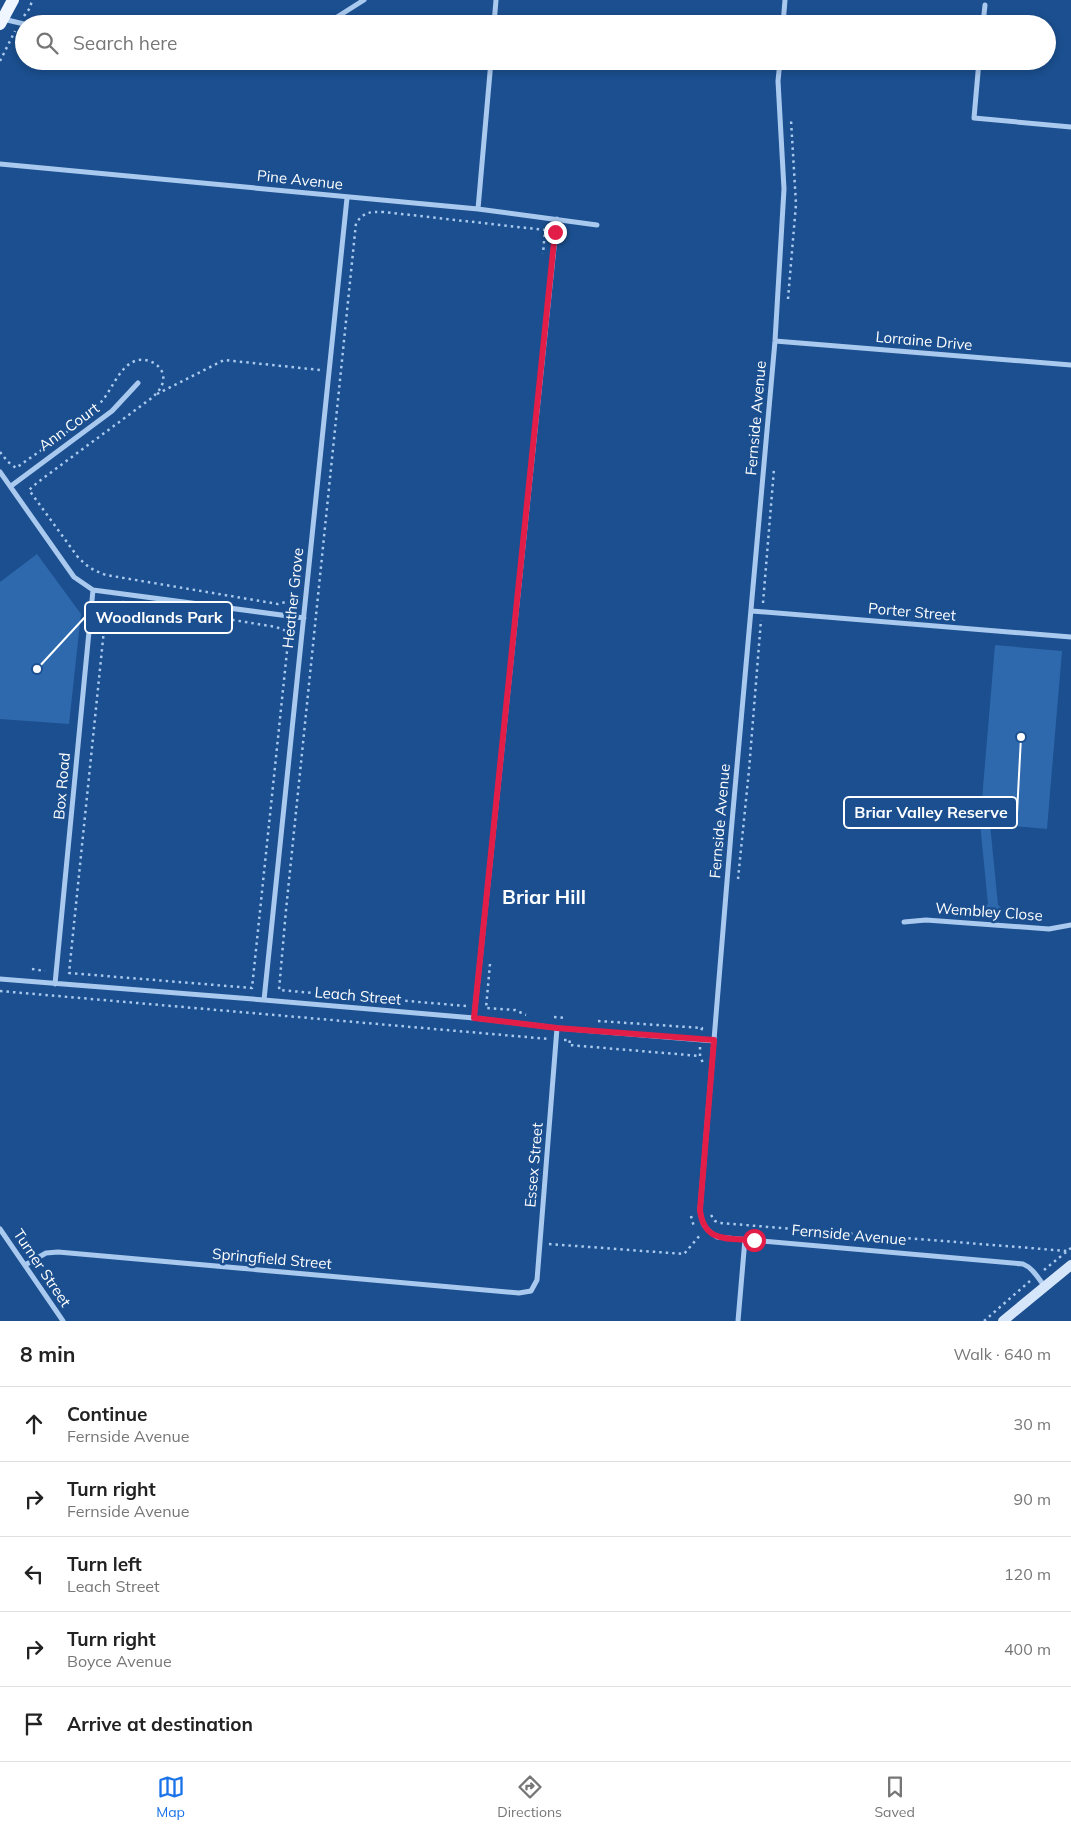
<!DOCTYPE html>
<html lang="en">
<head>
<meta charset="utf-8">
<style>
  body { margin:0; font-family:Mulish,sans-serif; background:#f2f2f2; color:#222 }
  .stop { position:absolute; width:15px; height:15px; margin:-11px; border:4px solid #e11d48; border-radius:50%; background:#fff }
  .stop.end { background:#e11d48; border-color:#fff; box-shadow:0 1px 5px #0008 }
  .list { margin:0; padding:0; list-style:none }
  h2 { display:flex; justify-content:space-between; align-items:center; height:65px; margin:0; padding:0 20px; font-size:21px }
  h2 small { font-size:16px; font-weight:400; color:#767676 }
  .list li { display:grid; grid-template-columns:32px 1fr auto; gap:15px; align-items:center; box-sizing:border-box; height:75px; padding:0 20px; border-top:1px solid #e0e0e0 }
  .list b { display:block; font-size:19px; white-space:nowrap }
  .list p { margin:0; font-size:16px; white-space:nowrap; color:#767676 }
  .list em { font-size:16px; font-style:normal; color:#767676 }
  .icon { flex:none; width:28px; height:28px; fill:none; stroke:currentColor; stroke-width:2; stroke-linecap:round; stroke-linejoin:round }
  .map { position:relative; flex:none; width:1071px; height:1321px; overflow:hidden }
  .search { position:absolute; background:#fff; box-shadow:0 2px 8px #0003; left:15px; right:15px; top:15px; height:55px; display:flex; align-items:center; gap:12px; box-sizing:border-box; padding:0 18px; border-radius:28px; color:#767676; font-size:19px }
  .sheet { height:440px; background:#fff }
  nav { display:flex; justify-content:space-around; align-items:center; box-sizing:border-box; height:70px; border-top:1px solid #e0e0e0; background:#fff; font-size:14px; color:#767676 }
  nav a { display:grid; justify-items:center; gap:2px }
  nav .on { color:#1a73e8 }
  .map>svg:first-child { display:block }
  .green { fill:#2e69ad }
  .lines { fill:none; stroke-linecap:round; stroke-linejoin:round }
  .path { stroke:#a9c9ee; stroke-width:2.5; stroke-dasharray:2.5 4; stroke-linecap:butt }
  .street { stroke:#a9c9ee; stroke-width:5 }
  .secondary { stroke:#d6e6fa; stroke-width:10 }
  .primary { stroke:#f0f6ff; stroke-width:12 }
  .route { stroke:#e11d48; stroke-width:6 }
  .labels { text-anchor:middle; stroke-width:5; stroke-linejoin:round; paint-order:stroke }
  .street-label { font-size:15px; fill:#fff; stroke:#1b4f8f }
  .district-label { font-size:20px; font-weight:bold; fill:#fff; stroke:#1b4f8f }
  .leader { fill:none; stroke:#fff; stroke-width:2 }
  .callout-dot { fill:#fff; stroke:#1b4f8f; stroke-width:2 }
  .callout { fill:#1b4f8f; stroke:#fff; stroke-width:2 }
  .callout-label { font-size:16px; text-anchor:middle; font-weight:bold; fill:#fff }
</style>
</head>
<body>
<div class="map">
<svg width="1071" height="1321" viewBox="0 0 1071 1321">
  <rect width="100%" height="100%" fill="#1b4f8f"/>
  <!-- green -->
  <path class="green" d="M 37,554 L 81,614 L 69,724 L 0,719 L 0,582 Z
    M 995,645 L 1062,651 L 1047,829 L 990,824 L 998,905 L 1005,911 L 983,909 L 988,904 L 980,823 Z"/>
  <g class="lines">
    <!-- path -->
    <path class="path" d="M 24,16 L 30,8 L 32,0
      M 0,61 L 15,31
      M 788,299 L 796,204 L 791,120
      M 157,394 L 224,360 L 320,370
      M 0,452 L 8,462 L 16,468 C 45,447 76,428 101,402 C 112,390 119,367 135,361 C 147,356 166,366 163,381 C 162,388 157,393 153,397 L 38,482 L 29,490 L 77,556 C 86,566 94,571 106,575 L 278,604 L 293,600 L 294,604
      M 123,602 L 276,627 L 289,632 L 252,988 L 69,973 L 106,610 L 113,605 Z
      M 763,603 L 774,469
      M 738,879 L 749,770 L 761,620
      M 490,964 L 486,1008 L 515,1010 L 526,1015
      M 32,969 L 45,971
      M 0,991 L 549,1039
      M 466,1006 L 279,990 L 286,910 L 356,223 C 365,211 370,212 384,212 L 545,230 L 543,254
      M 554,1017 L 566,1018
      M 598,1021 L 702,1028 L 701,1032
      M 564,1040 L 570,1040 L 569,1045 L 700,1056
      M 700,1047 L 700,1056 L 703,1063
      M 711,1215 L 715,1221 L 720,1223 L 1067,1251
      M 691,1216 L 694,1227
      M 549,1244 L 684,1254 L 701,1234
      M 1044,1270 L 1071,1248
      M 984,1321 L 1030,1281"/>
    <!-- street -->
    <path class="street" d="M 3,19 L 24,24
      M 326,24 L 364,0
      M 494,24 L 496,0
      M 783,24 L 785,0
      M 983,24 L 985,5
      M 780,61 L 778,81 L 784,189 L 775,341 L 731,833 L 700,1210 C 702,1225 704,1228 717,1237 L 1023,1264 C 1033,1268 1038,1278 1045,1287
      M 979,61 L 974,118 L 1071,127
      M 0,164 L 478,209 L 597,225
      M 478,209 L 491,61
      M 775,341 L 1071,365
      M 0,472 L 74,577 L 93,590 L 304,618
      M 11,486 L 112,411 L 138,383
      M 752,611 L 1071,637
      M 904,922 L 926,920 L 1049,929 L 1071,925
      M 0,979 L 264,1000 L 474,1018 L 557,1028 L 714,1041
      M 55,984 L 93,590
      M 264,1000 L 347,198
      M 474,1018 L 557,219
      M 0,1229 L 63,1321
      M 25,1265 L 46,1253 L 58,1252 L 519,1293 L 531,1291 L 537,1280 L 557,1028
      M 738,1321 L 745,1239"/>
    <!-- secondary -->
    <path class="secondary" d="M 1003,1321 L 1071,1265"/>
    <!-- primary -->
    <path class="primary" d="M 0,24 L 13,0"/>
  </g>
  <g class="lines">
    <!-- route -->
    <path class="route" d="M 555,232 L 474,1018 L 557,1028 L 714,1040 L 700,1210 C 704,1243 727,1238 754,1240"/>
  </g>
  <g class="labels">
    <!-- street labels -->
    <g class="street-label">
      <text transform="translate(300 180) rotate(6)" y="5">Pine Avenue</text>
      <text transform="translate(924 341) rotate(5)" y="5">Lorraine Drive</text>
      <text transform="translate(756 418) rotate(-85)" y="5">Fernside Avenue</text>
      <text transform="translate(69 427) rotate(-36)" y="5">Ann Court</text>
      <text transform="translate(293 598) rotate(-84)" y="5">Heather Grove</text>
      <text transform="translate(912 612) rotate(5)" y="5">Porter Street</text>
      <text transform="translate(62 786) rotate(-85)" y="5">Box Road</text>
      <text transform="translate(720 821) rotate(-85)" y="5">Fernside Avenue</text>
      <text transform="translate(989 912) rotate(4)" y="5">Wembley Close</text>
      <text transform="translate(358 996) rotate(5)" y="5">Leach Street</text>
      <text transform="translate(534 1165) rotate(-85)" y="5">Essex Street</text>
      <text transform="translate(849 1235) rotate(5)" y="5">Fernside Avenue</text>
      <text transform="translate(272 1259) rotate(5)" y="5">Springfield Street</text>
      <text transform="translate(42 1268) rotate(56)" y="5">Turner Street</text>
    </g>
    <!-- district labels -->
    <g class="district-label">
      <text x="544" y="904">Briar Hill</text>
    </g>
  </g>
  <!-- callouts -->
  <path class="leader" d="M37 669L85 617M1021 737L1017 813"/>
  <g class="callout-dot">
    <circle cx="37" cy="669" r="5"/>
    <circle cx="1021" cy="737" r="5"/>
  </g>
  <g class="callout">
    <rect x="85" y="602" width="147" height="31" rx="5"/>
    <rect x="844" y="797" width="173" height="31" rx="5"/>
  </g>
  <g class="callout-label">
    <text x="159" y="623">Woodlands Park</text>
    <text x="931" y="818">Briar Valley Reserve</text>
  </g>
</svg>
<div class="stop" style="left:754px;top:1240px"></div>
<div class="stop end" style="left:555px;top:232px"></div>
<div class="search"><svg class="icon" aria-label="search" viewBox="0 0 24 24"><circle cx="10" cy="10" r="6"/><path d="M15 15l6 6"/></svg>Search here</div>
</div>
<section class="sheet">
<h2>8 min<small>Walk · 640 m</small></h2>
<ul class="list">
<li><svg class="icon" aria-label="ahead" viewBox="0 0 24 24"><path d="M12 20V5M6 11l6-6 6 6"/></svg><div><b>Continue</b><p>Fernside Avenue</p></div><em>30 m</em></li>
<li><svg class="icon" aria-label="right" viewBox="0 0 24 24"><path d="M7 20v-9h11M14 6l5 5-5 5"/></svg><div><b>Turn right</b><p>Fernside Avenue</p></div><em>90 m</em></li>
<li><svg class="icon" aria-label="left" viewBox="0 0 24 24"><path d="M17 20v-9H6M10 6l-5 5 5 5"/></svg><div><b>Turn left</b><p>Leach Street</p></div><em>120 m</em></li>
<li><svg class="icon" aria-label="right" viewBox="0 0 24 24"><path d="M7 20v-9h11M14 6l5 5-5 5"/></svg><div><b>Turn right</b><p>Boyce Avenue</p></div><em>400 m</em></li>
<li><svg class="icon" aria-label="arrive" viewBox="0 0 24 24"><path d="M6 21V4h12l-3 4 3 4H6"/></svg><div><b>Arrive at destination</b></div></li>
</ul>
</section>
<nav>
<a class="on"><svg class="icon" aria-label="map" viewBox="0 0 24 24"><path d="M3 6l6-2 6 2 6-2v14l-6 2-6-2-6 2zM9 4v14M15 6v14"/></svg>Map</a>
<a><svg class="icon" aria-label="directions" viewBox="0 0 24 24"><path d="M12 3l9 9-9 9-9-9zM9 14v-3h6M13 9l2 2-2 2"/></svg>Directions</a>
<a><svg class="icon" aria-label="saved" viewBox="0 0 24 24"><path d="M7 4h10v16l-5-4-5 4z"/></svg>Saved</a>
</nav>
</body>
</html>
